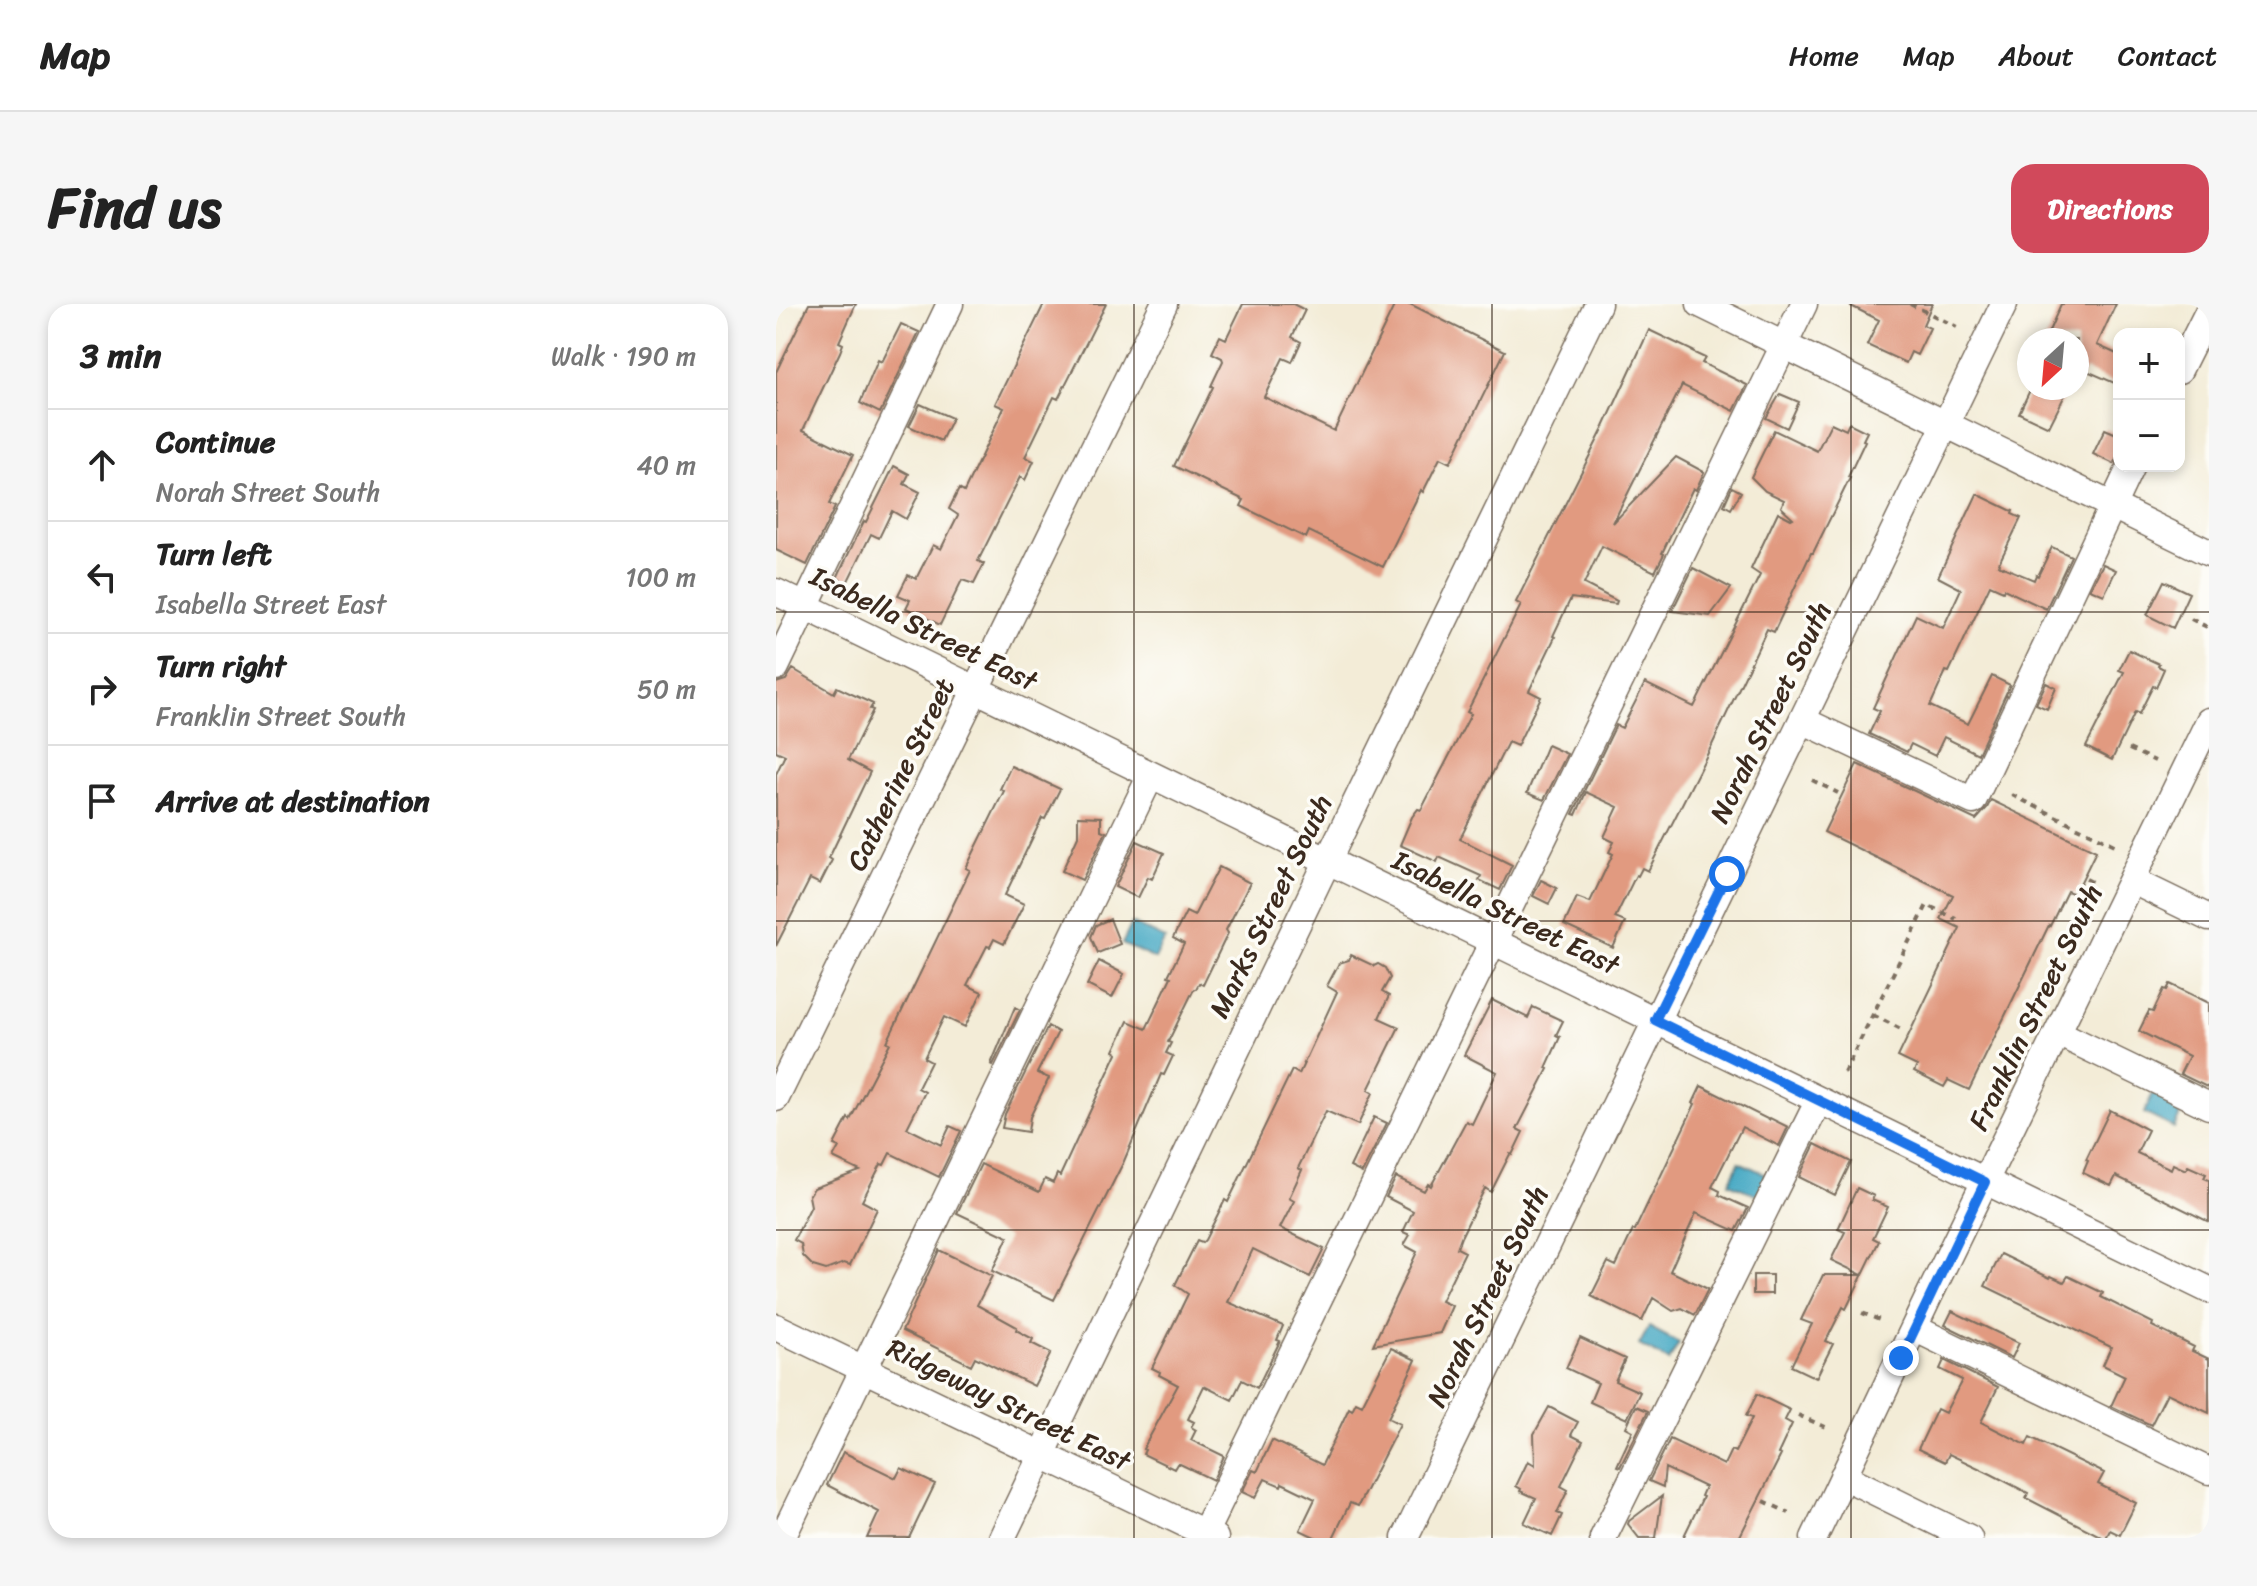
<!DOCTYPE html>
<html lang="en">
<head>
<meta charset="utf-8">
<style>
  body { margin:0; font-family:Sriracha,sans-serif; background:#f6f6f6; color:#222 }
  .controls { position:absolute; right:24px; top:24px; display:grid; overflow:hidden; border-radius:16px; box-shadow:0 4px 12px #0003 }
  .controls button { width:72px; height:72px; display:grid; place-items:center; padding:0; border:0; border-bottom:2px solid #e0e0e0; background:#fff; color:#222; font:40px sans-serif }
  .compass { position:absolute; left:1241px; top:24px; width:72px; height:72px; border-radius:50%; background:#fff; box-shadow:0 4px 12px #0003; rotate:206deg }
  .stop { position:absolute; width:24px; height:24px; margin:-18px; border:6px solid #1a73e8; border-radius:50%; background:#fff }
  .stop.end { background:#1a73e8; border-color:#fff; box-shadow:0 2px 8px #0008 }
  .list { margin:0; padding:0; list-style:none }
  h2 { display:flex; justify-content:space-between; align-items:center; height:104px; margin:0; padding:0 32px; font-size:34px }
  h2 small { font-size:26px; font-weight:400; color:#767676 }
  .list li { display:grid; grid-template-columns:52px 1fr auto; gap:24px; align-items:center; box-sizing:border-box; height:112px; padding:0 32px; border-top:2px solid #e0e0e0 }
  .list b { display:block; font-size:30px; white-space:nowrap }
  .list p { margin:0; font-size:26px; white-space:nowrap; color:#767676 }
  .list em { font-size:26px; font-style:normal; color:#767676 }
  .icon { flex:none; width:44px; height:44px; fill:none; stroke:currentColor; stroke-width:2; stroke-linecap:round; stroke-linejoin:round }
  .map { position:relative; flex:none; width:1433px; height:1234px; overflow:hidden; border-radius:24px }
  header { display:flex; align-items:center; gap:48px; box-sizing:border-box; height:112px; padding:0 40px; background:#fff; border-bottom:2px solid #e0e0e0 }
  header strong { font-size:38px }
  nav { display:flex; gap:44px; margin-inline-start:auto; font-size:28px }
  .intro { display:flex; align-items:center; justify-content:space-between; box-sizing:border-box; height:192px; padding:0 48px }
  h1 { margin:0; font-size:56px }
  .button { padding:20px 36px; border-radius:24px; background:#d1495b; color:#fff; font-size:28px; font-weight:700 }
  main { display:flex; gap:48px; padding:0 48px }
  aside { flex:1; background:#fff; border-radius:24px; box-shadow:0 4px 12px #0003 }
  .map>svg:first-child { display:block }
  .water { fill:#43a7c3; stroke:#3f6870; stroke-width:2 }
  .building { fill:#e19a80 }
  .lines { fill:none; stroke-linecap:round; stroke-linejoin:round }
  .minor-casing { stroke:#7b6e5f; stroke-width:29 }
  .path { stroke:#7b6e5f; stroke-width:4; stroke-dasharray:6 6; stroke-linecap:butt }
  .minor { stroke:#fff; stroke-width:26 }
  .route { stroke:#1a73e8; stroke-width:10 }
  .grid { fill:none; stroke:#3b2a1e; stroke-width:2; stroke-opacity:0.55 }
  .labels { text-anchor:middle; stroke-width:7; stroke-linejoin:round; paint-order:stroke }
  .street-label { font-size:28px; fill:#3b2a1e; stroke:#fdfcf7 }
</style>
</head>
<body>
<header>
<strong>Map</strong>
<nav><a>Home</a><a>Map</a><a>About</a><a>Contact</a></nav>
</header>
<div class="intro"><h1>Find us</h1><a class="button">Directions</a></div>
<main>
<aside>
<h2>3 min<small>Walk · 190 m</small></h2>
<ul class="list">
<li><svg class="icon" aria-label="ahead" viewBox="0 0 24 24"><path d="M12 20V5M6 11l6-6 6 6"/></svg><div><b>Continue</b><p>Norah Street South</p></div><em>40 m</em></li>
<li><svg class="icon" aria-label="left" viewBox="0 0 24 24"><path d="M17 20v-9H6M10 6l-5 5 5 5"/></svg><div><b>Turn left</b><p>Isabella Street East</p></div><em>100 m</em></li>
<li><svg class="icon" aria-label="right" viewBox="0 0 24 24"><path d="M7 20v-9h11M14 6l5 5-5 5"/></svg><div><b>Turn right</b><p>Franklin Street South</p></div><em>50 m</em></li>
<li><svg class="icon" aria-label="arrive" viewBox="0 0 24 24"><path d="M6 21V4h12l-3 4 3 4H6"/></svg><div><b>Arrive at destination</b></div></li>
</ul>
</aside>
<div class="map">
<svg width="1433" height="1234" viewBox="0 0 1433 1234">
  <rect width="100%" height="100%" fill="#fdfcf7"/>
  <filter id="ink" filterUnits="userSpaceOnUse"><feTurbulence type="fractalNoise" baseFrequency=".0125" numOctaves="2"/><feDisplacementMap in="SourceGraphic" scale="16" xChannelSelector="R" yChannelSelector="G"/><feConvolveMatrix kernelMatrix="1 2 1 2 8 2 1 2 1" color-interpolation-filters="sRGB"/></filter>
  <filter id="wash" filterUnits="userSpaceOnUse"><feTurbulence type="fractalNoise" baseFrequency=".006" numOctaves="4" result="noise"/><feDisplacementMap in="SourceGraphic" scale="32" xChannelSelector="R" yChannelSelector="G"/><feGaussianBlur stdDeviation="1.8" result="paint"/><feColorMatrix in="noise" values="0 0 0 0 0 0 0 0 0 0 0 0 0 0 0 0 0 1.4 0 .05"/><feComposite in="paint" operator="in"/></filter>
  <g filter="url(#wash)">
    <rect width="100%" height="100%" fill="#f3ecd7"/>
    <!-- water -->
    <path class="water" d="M 356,619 L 389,635 L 379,655 L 346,640 Z
      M 1377,789 L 1407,804 L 1398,824 L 1368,809 Z
      M 963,858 L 992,871 L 983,892 L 953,879 Z
      M 873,1023 L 903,1039 L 893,1057 L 863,1041 Z"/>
    <g id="blocks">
      <!-- building -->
      <path class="building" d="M 33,0 L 80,0 L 63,38 L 67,40 L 64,48 L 27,126 L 77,151 L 53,200 L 59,203 L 31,261 L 0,246 L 0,68 Z
        M 268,0 L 330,0 L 282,95 L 278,93 L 249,153 L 258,157 L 249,176 L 244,173 L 202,257 L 208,260 L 198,280 L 186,276 L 164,321 L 130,304 L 134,296 L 122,291 L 132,271 L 140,275 L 157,241 L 165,245 L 182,211 L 173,205 L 183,185 L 188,188 L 228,104 L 219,100 Z
        M 467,0 L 517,0 L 529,6 L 516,33 L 525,38 L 516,58 L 507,54 L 488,93 L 558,127 L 619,0 L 634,0 L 729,47 L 674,159 L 664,154 L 647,188 L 645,186 L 607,263 L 533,227 L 530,234 L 465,202 L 468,196 L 398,162 L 437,83 L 435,82 L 447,57 L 446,54 L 436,49 L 444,32 L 450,35 Z
        M 1071,0 L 1156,0 L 1147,21 L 1154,24 L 1141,51 L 1135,48 L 1130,59 L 1091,41 L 1103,16 Z
        M 1285,0 L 1340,0 L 1321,41 L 1343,51 L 1343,81 L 1309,66 L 1301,82 L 1301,36 L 1269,36 Z
        M 125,20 L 143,28 L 104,109 L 84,99 L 102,56 L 106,58 Z
        M 873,26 L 917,47 L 916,48 L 929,54 L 926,59 L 971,81 L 958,107 L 906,81 L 837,219 L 900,153 L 928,168 L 920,186 L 917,184 L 886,249 L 888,250 L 879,268 L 826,242 L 808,280 L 841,297 L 840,300 L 795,294 L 777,332 L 779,333 L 753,387 L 765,393 L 741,442 L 732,438 L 684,535 L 736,561 L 724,586 L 703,576 L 705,572 L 663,553 L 661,558 L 624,541 L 636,513 L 642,505 L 645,506 L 695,410 L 691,408 L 745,301 L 740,298 L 828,123 Z
        M 1255,84 L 1275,84 L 1289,91 L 1273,123 L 1243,109 Z
        M 1004,90 L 1023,98 L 1011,124 L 990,114 Z
        M 144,100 L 176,114 L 165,137 L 133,122 Z
        M 1055,119 L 1070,126 L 1073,119 L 1091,128 L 1087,136 L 1089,137 L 1072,173 L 1074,174 L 1037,249 L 1035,249 L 998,328 L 991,325 L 936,441 L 872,567 L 866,564 L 862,572 L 860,571 L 839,614 L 849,618 L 837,644 L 788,621 L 801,593 L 814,598 L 837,550 L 833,548 L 838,538 L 828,533 L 842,503 L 810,488 L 800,511 L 797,510 L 840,421 L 846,424 L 869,379 L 918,403 L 984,271 L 975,265 L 1002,208 L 1015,215 L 1017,214 L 1005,203 L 1008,196 L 989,187 L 975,173 L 998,126 L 1041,147 Z
        M 1329,125 L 1343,131 L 1343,152 L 1338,160 L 1317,150 Z
        M 118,162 L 133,170 L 128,180 L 144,188 L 130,215 L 116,207 L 103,234 L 95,230 L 71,279 L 61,274 L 88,217 L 90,218 Z
        M 956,183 L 965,188 L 955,205 L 948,201 Z
        M 1201,190 L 1234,206 L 1237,207 L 1236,210 L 1245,214 L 1222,261 L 1258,276 L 1260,271 L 1262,272 L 1276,243 L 1295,252 L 1270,305 L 1228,285 L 1227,287 L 1214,281 L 1173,368 L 1170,367 L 1154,402 L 1192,420 L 1216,372 L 1234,381 L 1202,450 L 1168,433 L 1159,452 L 1135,440 L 1131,448 L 1093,430 L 1104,407 L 1097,404 L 1140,311 L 1167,324 L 1185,285 L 1162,273 Z
        M 1327,260 L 1340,266 L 1328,291 L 1314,285 Z
        M 917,264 L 955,284 L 934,312 L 896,307 Z
        M 1388,277 L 1413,289 L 1397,324 L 1371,311 Z
        M 1353,346 L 1383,360 L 1382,362 L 1388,365 L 1380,383 L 1377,382 L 1363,410 L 1359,408 L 1336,456 L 1310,443 L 1348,368 L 1343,366 Z
        M 17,365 L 58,389 L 61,383 L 97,400 L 94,405 L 97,406 L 72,456 L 94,468 L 53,554 L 56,556 L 44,580 L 34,575 L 0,642 L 0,470 L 9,451 L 0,447 L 0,379 L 10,376 Z
        M 1270,379 L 1280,384 L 1271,405 L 1260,400 Z
        M 771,441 L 791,450 L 768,496 L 751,489 Z
        M 1081,460 L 1200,516 L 1211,504 L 1215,496 L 1320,547 L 1299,590 L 1291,587 L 1274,622 L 1273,621 L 1193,786 L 1172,776 L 1168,783 L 1138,768 L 1141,762 L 1122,753 L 1184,624 L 1165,615 L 1177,591 L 1048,528 Z
        M 235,462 L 284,485 L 269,515 L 266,514 L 229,591 L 248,600 L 228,640 L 218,635 L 214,643 L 211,642 L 191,681 L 206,688 L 189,723 L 168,713 L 148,754 L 155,758 L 142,784 L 149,788 L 131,824 L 165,841 L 174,822 L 185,827 L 163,873 L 114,849 L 108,861 L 105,860 L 86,897 L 101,905 L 74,961 L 68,959 L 50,966 L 37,962 L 27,952 L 25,940 L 18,936 L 35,902 L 33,892 L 38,884 L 84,867 L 57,854 L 63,843 L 58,841 L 72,814 L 74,816 L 114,739 L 111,738 L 194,566 L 190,564 L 228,487 L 224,485 Z
        M 302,512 L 325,513 L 325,526 L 330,528 L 306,576 L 286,567 L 302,532 Z
        M 361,537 L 388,549 L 376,575 L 372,573 L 362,594 L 339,583 Z
        M 443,563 L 474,579 L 450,626 L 452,629 L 427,681 L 423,679 L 420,685 L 418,685 L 392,738 L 395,739 L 390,749 L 397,752 L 388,771 L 385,770 L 348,857 L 278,996 L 216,967 L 232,933 L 181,909 L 205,860 L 263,888 L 269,875 L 277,879 L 281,870 L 284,872 L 341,749 L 338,747 L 352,717 L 370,725 L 395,673 L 392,672 L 408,640 L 397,634 L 410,608 L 418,612 Z
        M 765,576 L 781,584 L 773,600 L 757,592 Z
        M 334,615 L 344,640 L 322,649 L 315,633 L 320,621 Z
        M 575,651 L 598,662 L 602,660 L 609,664 L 614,674 L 606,688 L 613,692 L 603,714 L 623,723 L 592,786 L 597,789 L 582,821 L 550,807 L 522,864 L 526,866 L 513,894 L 518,897 L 504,924 L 548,945 L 534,973 L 477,945 L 452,998 L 507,1022 L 501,1036 L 504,1037 L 481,1084 L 466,1076 L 456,1096 L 428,1082 L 412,1115 L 418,1118 L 415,1123 L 420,1126 L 415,1136 L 448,1152 L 437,1176 L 404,1160 L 401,1160 L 398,1165 L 367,1150 L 369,1146 L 367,1145 L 402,1081 L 383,1071 L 384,1068 L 376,1064 L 412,990 L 399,981 L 421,937 L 426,939 L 429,936 L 449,896 L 452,898 L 516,766 L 523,770 L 561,688 L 551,682 L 563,659 L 573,656 Z
        M 323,657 L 348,670 L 336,694 L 311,681 Z
        M 1394,680 L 1433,699 L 1433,784 L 1404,770 L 1413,752 L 1363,727 L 1373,707 L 1377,708 L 1388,685 L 1391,686 Z
        M 716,696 L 752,714 L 757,703 L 787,717 L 780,731 L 784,733 L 770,764 L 772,765 L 741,825 L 747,828 L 736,851 L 734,850 L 715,888 L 709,884 L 685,933 L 681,944 L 689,948 L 665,997 L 676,1002 L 664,1029 L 597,1041 L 641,948 L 628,941 L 634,931 L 627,928 L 637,907 L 610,893 L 620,873 L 648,887 L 652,880 L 655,882 L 690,817 L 696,820 L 721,768 L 688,751 Z
        M 239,703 L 244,706 L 217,761 L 215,760 Z
        M 272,722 L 282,728 L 261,769 L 273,774 L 254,813 L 252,828 L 226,824 L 229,810 Z
        M 925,782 L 993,816 L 994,814 L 1012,823 L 1003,842 L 966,823 L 936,883 L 944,887 L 943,891 L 972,904 L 960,927 L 920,909 L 894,967 L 932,985 L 919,1011 L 906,1004 L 897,1007 L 877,994 L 866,1017 L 815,992 L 832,958 L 840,962 L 857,926 L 859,926 L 919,800 L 917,799 Z
        M 1334,806 L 1372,826 L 1361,849 L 1395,865 L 1397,860 L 1410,866 L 1412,862 L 1430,870 L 1428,874 L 1433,876 L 1433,918 L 1340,872 L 1335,882 L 1307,869 L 1312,857 L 1310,856 Z
        M 598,813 L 611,819 L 586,869 L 574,863 Z
        M 1039,840 L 1075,858 L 1059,891 L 1023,873 Z
        M 1081,884 L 1098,892 L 1096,896 L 1112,903 L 1097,934 L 1103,937 L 1070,1005 L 1067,1003 L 1050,1037 L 1057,1040 L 1040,1074 L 1015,1062 L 1036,1020 L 1025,1016 L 1047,971 L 1086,971 L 1055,956 L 1069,928 L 1062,925 Z
        M 163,946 L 216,972 L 201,1001 L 241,1023 L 240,1026 L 257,1035 L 255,1039 L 275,1049 L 258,1082 L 199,1053 L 195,1061 L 126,1027 Z
        M 1225,950 L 1274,974 L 1275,972 L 1288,978 L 1292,972 L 1327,989 L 1325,993 L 1377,1019 L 1376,1022 L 1418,1043 L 1416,1047 L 1433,1055 L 1433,1109 L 1391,1089 L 1375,1121 L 1335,1102 L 1349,1072 L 1327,1061 L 1335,1043 L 1209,982 Z
        M 977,971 L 996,971 L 996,990 L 977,990 Z
        M 1176,1007 L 1243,1039 L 1236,1054 L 1169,1021 Z
        M 804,1034 L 849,1055 L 839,1077 L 864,1088 L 851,1115 L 814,1098 L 822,1079 L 790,1064 Z
        M 615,1044 L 640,1056 L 612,1114 L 624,1120 L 582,1202 L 574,1199 L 557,1234 L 541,1234 L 524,1226 L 539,1195 L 506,1179 L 505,1182 L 489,1175 L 479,1194 L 466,1188 L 477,1166 L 481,1168 L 496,1136 L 546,1161 L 573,1104 L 576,1106 L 580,1098 L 586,1101 Z
        M 1168,1056 L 1222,1083 L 1205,1118 L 1250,1141 L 1254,1133 L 1328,1169 L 1322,1180 L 1360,1199 L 1344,1231 L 1334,1226 L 1330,1234 L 1328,1234 L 1250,1194 L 1252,1189 L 1215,1170 L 1173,1150 L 1169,1158 L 1142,1145 L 1161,1105 L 1169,1109 L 1186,1076 L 1164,1065 Z
        M 981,1090 L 1014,1106 L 1009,1116 L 1016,1120 L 1002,1150 L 1005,1151 L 963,1234 L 907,1234 L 927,1193 L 925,1192 L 929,1183 L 889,1164 L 887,1183 L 873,1177 L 894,1135 L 948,1161 L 955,1146 L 959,1148 L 976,1114 L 970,1112 Z
        M 860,1102 L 872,1107 L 844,1163 L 841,1162 L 857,1127 L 850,1123 Z
        M 773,1103 L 802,1118 L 795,1131 L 807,1137 L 785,1182 L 792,1186 L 781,1209 L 786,1211 L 776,1232 L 748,1219 L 760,1194 L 744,1187 L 745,1185 L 740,1182 L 752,1157 L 759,1161 L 758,1130 Z
        M 67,1148 L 120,1174 L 125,1164 L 159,1180 L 133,1234 L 91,1234 L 103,1208 L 51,1181 Z
        M 886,1192 L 880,1234 L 863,1234 L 852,1220 L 853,1217 Z"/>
    </g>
  </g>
  <g filter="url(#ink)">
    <use href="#blocks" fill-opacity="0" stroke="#7b6e5f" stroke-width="2"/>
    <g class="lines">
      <!-- minor casing -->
      <g class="minor-casing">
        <path id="minor" d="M 924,0 L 1433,249
          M 1403,66 L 1433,6
          M 0,288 L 1433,986
          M 0,363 L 174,0
          M 1026,416 L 1197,497 L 1355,162
          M 1357,577 L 1433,614
          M 1282,729 L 1433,802
          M 0,794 L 388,0
          M 0,1023 L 439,1234
          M 1138,1024 L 1433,1167
          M 1067,1172 L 1193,1234
          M 6,1234 L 375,471
          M 226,1234 L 551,558 L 822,0
          M 426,1234 L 1028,0
          M 629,1234 L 1228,0
          M 827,1234 L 1043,796
          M 1038,1234 L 1154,990 L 1433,417"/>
      </g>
      <!-- path -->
      <path class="path" d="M 1134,0 L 1181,23
        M 1415,315 L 1433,324
        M 1353,445 L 1379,457
        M 1036,476 L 1062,489
        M 1236,491 L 1339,541
        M 1310,575 L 1320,580
        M 1097,711 L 1127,726
        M 1068,769 L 1151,601 L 1180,615
        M 1086,1009 L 1106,1017
        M 1022,1111 L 1054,1125
        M 988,1197 L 1013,1209"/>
      <!-- minor -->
      <use href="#minor" class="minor"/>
    </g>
  </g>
  <g class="lines" filter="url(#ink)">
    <!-- route -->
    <path class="route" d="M 951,570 L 879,716 L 1209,878 L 1125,1054"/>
  </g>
  <!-- grid -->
  <path class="grid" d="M 358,0 L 358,1234M 716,0 L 716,1234M 1075,0 L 1075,1234M 0,308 L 1433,308M 0,617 L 1433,617M 0,926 L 1433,926"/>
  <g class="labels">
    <!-- street labels -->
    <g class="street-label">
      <text transform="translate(148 324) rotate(26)" y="10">Isabella Street East</text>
      <text transform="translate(994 408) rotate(-64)" y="10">Norah Street South</text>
      <text transform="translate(124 470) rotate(-64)" y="10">Catherine Street</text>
      <text transform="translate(494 602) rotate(-64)" y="10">Marks Street South</text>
      <text transform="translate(730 608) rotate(26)" y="10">Isabella Street East</text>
      <text transform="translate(1259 703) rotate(-64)" y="10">Franklin Street South</text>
      <text transform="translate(711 992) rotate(-64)" y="10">Norah Street South</text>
      <text transform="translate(233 1100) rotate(26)" y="10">Ridgeway Street East</text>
    </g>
  </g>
</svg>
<div class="controls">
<button>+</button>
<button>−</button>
</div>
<svg class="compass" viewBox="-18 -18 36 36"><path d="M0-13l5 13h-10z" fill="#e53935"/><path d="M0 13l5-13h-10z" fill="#767676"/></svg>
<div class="stop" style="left:951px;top:570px"></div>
<div class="stop end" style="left:1125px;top:1054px"></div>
</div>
</main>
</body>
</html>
